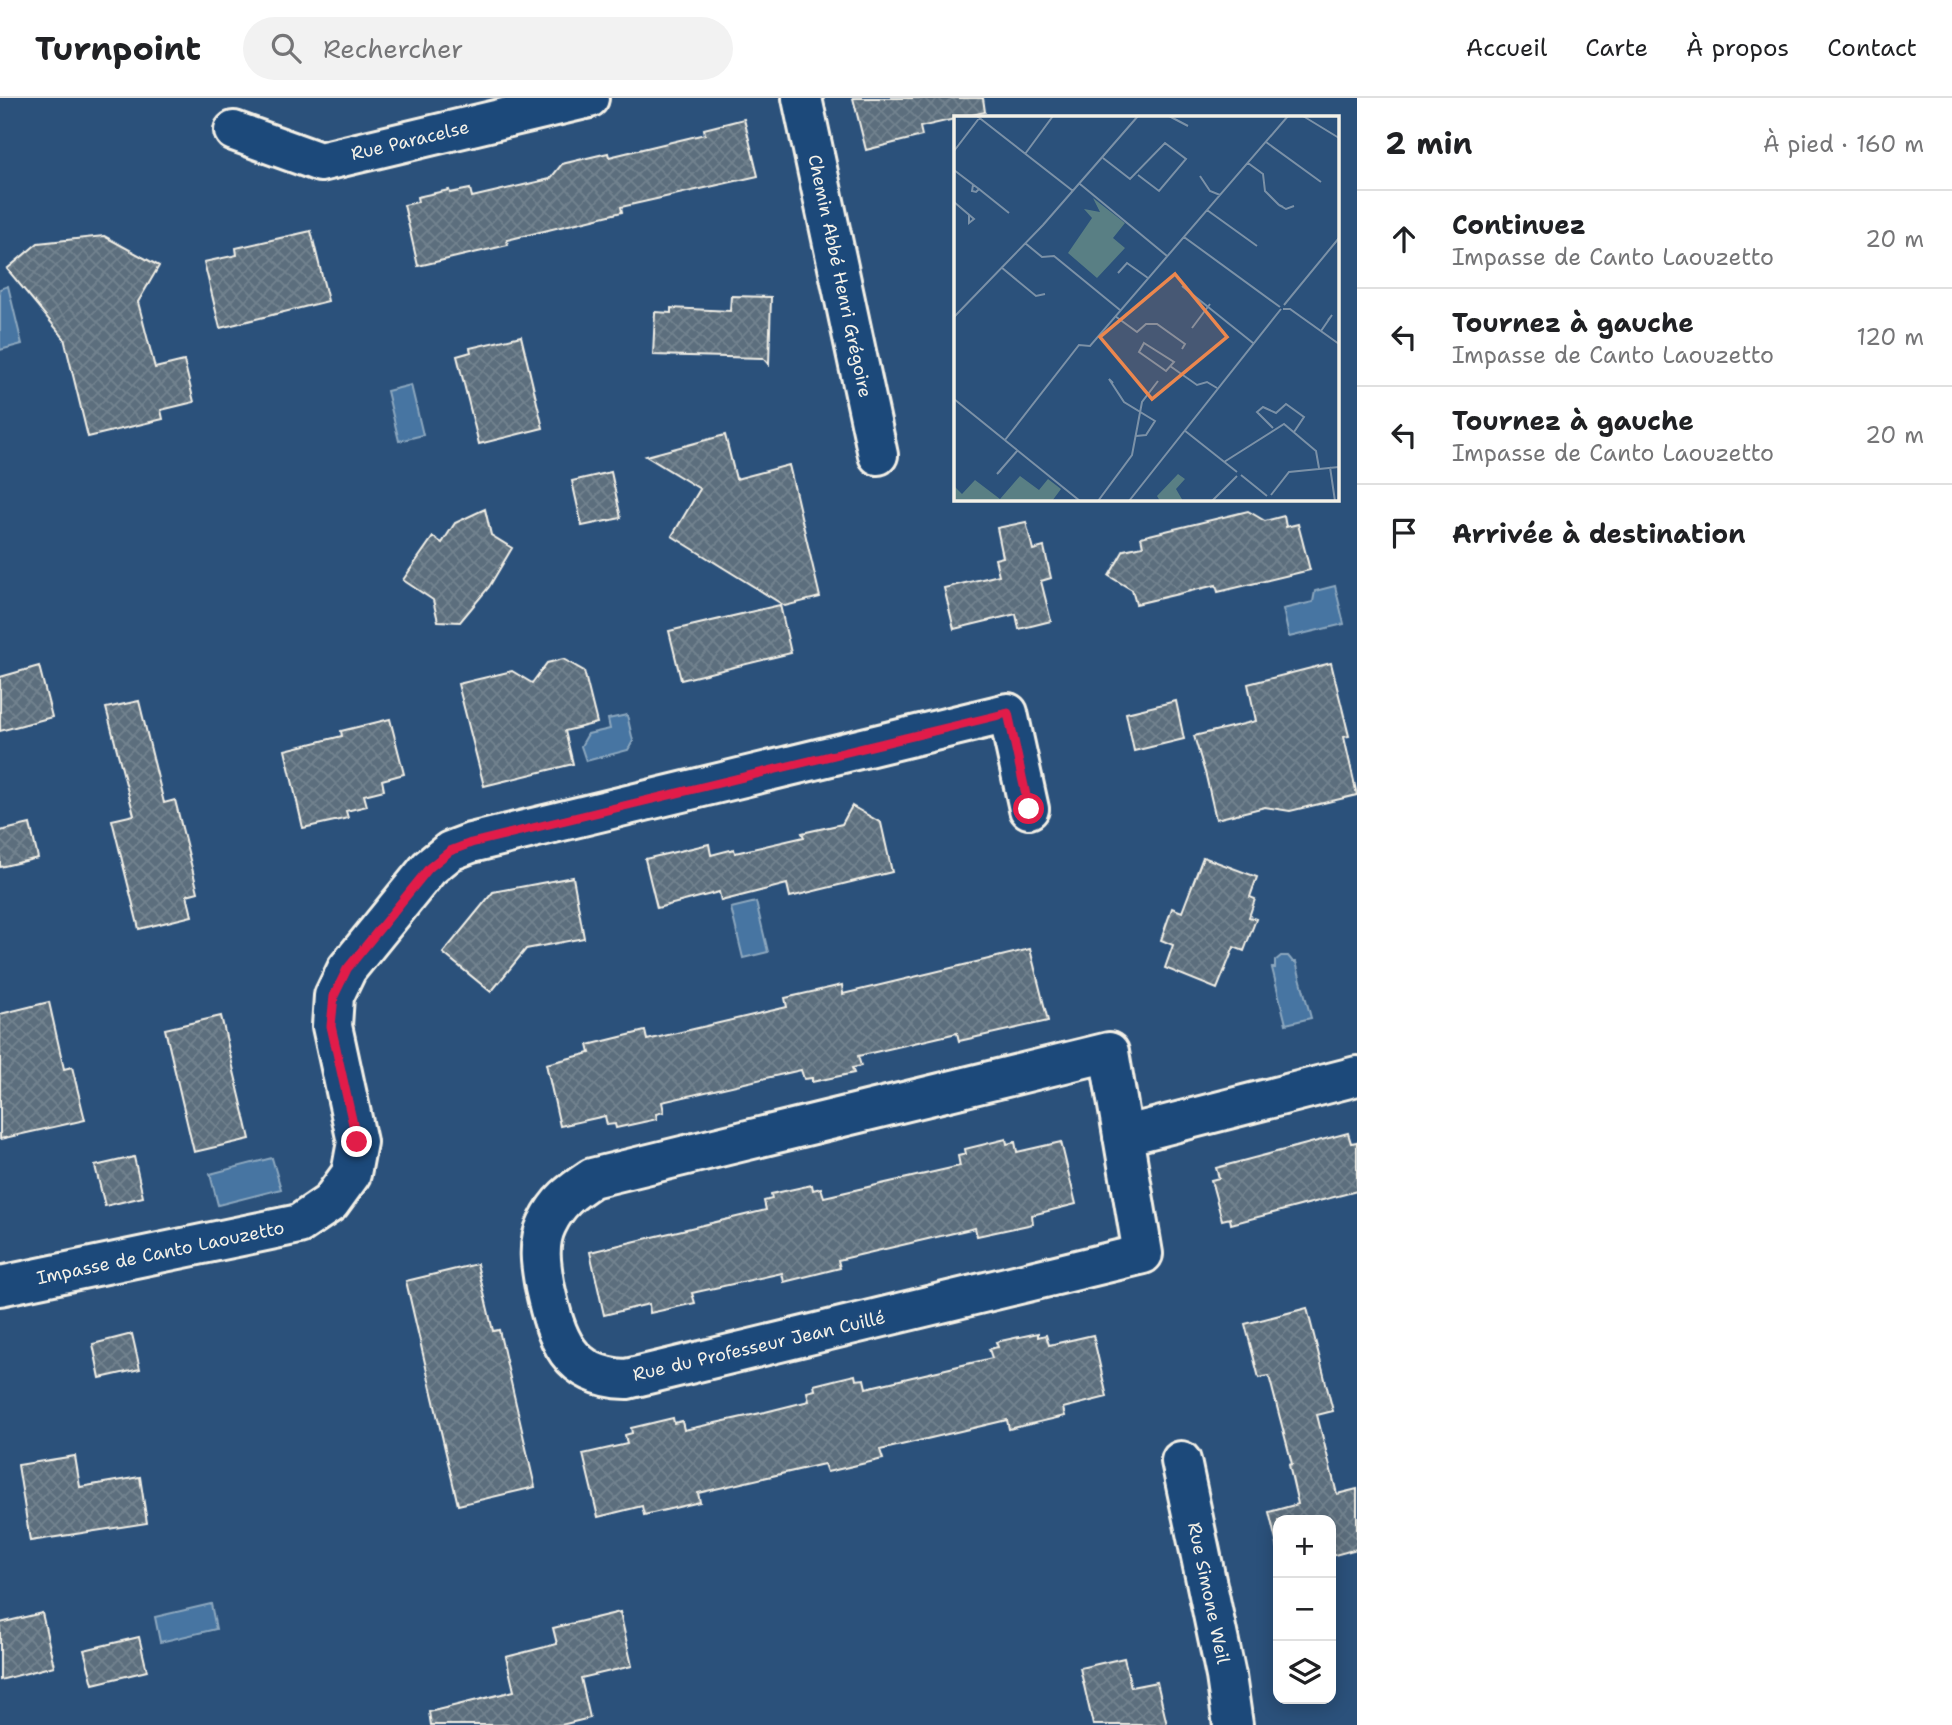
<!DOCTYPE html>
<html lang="fr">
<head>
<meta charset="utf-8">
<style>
  body { margin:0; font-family:"Shantell Sans",sans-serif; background:#f2f2f2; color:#202124 }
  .controls { position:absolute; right:21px; bottom:21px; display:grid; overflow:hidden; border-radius:14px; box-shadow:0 4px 18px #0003 }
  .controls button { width:63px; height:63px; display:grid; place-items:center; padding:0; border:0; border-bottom:2px solid #e0e0e0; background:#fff; color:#202124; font:35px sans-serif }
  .stop { position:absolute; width:21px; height:21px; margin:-16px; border:5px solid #e11d48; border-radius:50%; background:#fff }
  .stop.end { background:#e11d48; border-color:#fff; box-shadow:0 2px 7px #0008 }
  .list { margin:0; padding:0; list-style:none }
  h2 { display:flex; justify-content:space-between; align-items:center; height:91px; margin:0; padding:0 28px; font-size:30px }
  h2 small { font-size:23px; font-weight:400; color:#757577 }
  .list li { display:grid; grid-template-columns:46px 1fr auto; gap:21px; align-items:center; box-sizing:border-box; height:98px; padding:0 28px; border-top:2px solid #e0e0e0 }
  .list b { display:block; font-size:26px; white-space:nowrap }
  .list p { margin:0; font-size:23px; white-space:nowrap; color:#757577 }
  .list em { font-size:23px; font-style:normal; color:#757577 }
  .icon { flex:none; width:38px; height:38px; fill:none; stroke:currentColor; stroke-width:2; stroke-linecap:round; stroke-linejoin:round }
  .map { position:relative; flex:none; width:1357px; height:1627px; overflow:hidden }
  header { display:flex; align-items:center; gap:42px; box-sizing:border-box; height:98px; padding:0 35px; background:#fff; border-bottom:2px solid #e0e0e0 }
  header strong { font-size:33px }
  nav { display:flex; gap:38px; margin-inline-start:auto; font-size:24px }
  .search { width:490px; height:63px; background:#f2f2f2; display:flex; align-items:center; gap:18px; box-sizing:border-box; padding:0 24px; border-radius:38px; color:#757577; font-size:26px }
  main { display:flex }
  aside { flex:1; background:#fff }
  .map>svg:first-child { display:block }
  .water { fill:#4675a2; stroke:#8ca7be; stroke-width:2 }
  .building { fill:url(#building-cross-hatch); stroke:#f4f1e8; stroke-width:2 }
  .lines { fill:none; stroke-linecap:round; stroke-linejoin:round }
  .street-casing { stroke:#f4f1e8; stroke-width:44 }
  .street { stroke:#1f4a7a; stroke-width:38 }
  .route { stroke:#e11d48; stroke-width:9 }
  .labels { text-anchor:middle; stroke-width:6; stroke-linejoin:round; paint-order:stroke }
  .street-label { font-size:18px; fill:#f4f1e8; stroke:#1f4a7a }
  .inset-road { fill:none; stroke:#7b91a7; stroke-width:2 }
  .view { fill:#ec874e; fill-opacity:0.15; stroke:#ec874e; stroke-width:3.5 }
  .inset-edge { fill:none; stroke:#f4f1e8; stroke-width:3.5 }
</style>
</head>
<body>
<header>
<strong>Turnpoint</strong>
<div class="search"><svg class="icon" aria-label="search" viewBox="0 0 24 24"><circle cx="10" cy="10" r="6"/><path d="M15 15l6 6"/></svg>Rechercher</div>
<nav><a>Accueil</a><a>Carte</a><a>À propos</a><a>Contact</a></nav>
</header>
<main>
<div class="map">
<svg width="1357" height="1627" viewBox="0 0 1357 1627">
  <defs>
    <pattern id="building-cross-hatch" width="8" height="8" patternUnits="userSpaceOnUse" patternTransform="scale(1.75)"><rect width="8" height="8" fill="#5b6e7d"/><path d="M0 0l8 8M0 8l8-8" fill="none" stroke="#73838f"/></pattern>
  </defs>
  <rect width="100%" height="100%" fill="#2b517b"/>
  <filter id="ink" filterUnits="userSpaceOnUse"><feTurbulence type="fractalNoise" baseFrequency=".0143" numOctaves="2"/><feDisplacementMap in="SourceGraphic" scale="14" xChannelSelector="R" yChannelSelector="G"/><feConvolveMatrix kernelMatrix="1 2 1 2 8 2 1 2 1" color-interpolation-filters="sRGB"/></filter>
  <g filter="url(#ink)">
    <!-- water -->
    <path class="water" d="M 8,188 L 22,246 L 0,252 L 0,191 Z
      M 411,287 L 423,337 L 399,343 L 387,293 Z
      M 1335,488 L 1344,526 L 1289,539 L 1283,511 L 1313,504 L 1315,493 Z
      M 627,617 L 633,643 L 628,652 L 586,663 L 581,648 L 588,636 L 610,631 L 608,621 Z
      M 756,804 L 768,854 L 743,860 L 731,810 Z
      M 1281,858 L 1288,858 L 1293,864 L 1296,864 L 1311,920 L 1286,926 L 1272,870 L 1275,870 L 1275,863 Z
      M 272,1060 L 281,1091 L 218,1107 L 210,1076 Z
      M 211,1506 L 216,1531 L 160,1544 L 155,1519 Z"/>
    <!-- building -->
    <path class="building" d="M 853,0 L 983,0 L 985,14 L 920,29 L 922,38 L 866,52 Z
      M 744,21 L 758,78 L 621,109 L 622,114 L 507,142 L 508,147 L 418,168 L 404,107 L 418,104 L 417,99 L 449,92 L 450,95 L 470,91 L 472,99 L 528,86 L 550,81 L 562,66 L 608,55 L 609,59 L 705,36 L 704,31 Z
      M 311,133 L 328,203 L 220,230 L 204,164 L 237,157 L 236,150 Z
      M 104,138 L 159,168 L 138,204 L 155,270 L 184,263 L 194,304 L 161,312 L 163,321 L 88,339 L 64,240 L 7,171 L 38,145 Z
      M 731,198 L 771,199 L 769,267 L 763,260 L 653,257 L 655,214 L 671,215 L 671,210 L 730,213 Z
      M 521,238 L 543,330 L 479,346 L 457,258 L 471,254 L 470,250 Z
      M 725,337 L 736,381 L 789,367 L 820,499 L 785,508 L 672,438 L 700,391 L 646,358 Z
      M 611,374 L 621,420 L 582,428 L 572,383 Z
      M 485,411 L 491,437 L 512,450 L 489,489 L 460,524 L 438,523 L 433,502 L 403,482 L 433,439 L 442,445 L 455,425 Z
      M 1248,413 L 1265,423 L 1284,418 L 1286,429 L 1298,426 L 1310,472 L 1218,494 L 1216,487 L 1136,506 L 1132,492 L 1109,478 L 1124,452 L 1143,448 L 1141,439 Z
      M 1026,424 L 1033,452 L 1044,449 L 1051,480 L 1041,483 L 1051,523 L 1019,531 L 1016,516 L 954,531 L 944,490 L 999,477 L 995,461 L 1003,459 L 997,430 Z
      M 780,507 L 791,555 L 681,582 L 669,533 Z
      M 563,561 L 584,573 L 597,625 L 565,633 L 573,666 L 484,688 L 458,586 L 512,573 L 532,585 L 547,565 Z
      M 1331,565 L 1349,638 L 1344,639 L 1357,697 L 1290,713 L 1265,709 L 1216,721 L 1206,678 L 1194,638 L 1256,623 L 1248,586 Z
      M 39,568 L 52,619 L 0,633 L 0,579 Z
      M 139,603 L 164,705 L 175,702 L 198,794 L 187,797 L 192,818 L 139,831 L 112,722 L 134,717 L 106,610 Z
      M 1176,603 L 1184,641 L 1134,653 L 1126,615 Z
      M 390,621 L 404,676 L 382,682 L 384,692 L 364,697 L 367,708 L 346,713 L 348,720 L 303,730 L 285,652 L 342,638 L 341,633 Z
      M 852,708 L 881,725 L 892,774 L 790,799 L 787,786 L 721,803 L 719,794 L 657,810 L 645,761 L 709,746 L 711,757 L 734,751 L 735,755 L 804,739 L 802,735 L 842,726 Z
      M 30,726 L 38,760 L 0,769 L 0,733 Z
      M 1203,759 L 1257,779 L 1250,799 L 1255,801 L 1249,819 L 1256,821 L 1244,853 L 1234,849 L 1217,891 L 1165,870 L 1173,847 L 1161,842 L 1172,810 L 1182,814 Z
      M 573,779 L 584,840 L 526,851 L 491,894 L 443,855 L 493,794 Z
      M 1030,851 L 1048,923 L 959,943 L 957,935 L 858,958 L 861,968 L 852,970 L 854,975 L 812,984 L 812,980 L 804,981 L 801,972 L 662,1004 L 664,1014 L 656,1016 L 657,1021 L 616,1030 L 615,1026 L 607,1027 L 605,1018 L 560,1028 L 546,966 L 590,955 L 588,947 L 645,933 L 647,942 L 787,909 L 785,900 L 842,887 L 843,896 Z
      M 49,904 L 64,971 L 72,969 L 85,1022 L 0,1041 L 0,916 Z
      M 221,918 L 250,1041 L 194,1054 L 165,931 Z
      M 1348,1035 L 1351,1045 L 1357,1044 L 1357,1093 L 1231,1126 L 1230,1120 L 1222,1122 L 1211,1082 L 1219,1080 L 1216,1070 Z
      M 1006,1041 L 1007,1046 L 1015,1044 L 1017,1054 L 1061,1044 L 1076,1106 L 1032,1117 L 1033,1126 L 977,1138 L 975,1130 L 838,1162 L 840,1170 L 784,1184 L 782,1175 L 692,1195 L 695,1205 L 650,1215 L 649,1206 L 604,1217 L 590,1154 L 766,1112 L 764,1103 L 772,1101 L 771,1096 L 812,1087 L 813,1092 L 821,1090 L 824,1099 L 960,1068 L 958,1058 L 966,1056 L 965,1051 Z
      M 134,1059 L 143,1099 L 105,1108 L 95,1068 Z
      M 477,1166 L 493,1233 L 499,1232 L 535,1389 L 458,1407 L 406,1183 Z
      M 1307,1210 L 1333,1313 L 1317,1317 L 1337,1396 L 1357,1391 L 1357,1451 L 1331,1458 L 1331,1422 L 1278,1422 L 1278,1451 L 1269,1414 L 1298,1406 L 1289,1367 L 1292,1366 L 1269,1278 L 1259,1280 L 1245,1226 Z
      M 1038,1235 L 1038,1239 L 1046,1237 L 1049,1247 L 1093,1237 L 1107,1299 L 1063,1310 L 1065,1318 L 1009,1331 L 1007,1322 L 880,1352 L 883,1361 L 827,1374 L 824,1366 L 698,1395 L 700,1404 L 644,1417 L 642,1408 L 598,1419 L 583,1356 L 627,1346 L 625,1337 L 632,1335 L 631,1330 L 673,1320 L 674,1325 L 682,1323 L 684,1332 L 765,1314 L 809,1303 L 807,1294 L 815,1292 L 814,1287 L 834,1282 L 855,1277 L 856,1282 L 864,1281 L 866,1290 L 992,1260 L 989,1251 L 998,1249 L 996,1244 Z
      M 132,1236 L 140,1271 L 100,1280 L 93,1246 Z
      M 75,1358 L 80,1389 L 140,1379 L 147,1425 L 30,1443 L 18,1367 Z
      M 620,1514 L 632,1568 L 581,1580 L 590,1620 L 561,1627 L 431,1627 L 429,1614 L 514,1593 L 506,1559 L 557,1546 L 553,1530 Z
      M 42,1515 L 54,1568 L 0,1582 L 0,1525 Z
      M 139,1539 L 147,1573 L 93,1586 L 84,1552 Z
      M 1124,1560 L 1131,1589 L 1157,1584 L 1167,1627 L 1093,1627 L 1080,1570 Z"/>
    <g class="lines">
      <!-- street casing -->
      <g class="street-casing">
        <g id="street">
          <path id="s1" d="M 802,0 L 878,357"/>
          <path id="s2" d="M 234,33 L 320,64 L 589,0"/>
          <path d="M 1109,954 L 1143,1156 L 627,1281 C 568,1279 556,1240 545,1190 C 541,1168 537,1146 547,1126 C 558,1103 571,1094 592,1080 Z"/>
          <path d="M 1123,1038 L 1357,978"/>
          <path id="s3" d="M 0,1188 L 299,1126 L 330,1105 L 351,1076 L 357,1044 L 332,928 L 334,898 L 347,871 L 429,770 L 450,753 L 471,745 L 1008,615 L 1029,711"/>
          <path id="s4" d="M 1181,1363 L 1226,1578 L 1233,1627"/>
        </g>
      </g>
      <!-- street -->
      <use href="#street" class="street"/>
    </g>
  </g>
  <g class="lines" filter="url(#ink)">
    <!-- route -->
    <path class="route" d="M 357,1044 L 331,928 L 334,898 L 347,871 L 429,770 L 450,753 L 471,745 L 1008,615 L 1029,711"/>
  </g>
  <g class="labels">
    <!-- street labels -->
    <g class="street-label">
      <text dy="6" stroke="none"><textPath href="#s2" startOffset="184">Rue Paracelse</textPath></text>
      <text dy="6" stroke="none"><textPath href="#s1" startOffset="182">Chemin Abbé Henri Grégoire</textPath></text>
      <text dy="6" stroke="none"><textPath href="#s3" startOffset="164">Impasse de Canto Laouzetto</textPath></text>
      <text transform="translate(759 1248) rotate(-13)" y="6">Rue du Professeur Jean Cuillé</text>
      <text dy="6" stroke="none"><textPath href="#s4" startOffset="135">Rue Simone Weil</textPath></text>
    </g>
  </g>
  <!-- overview -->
  <g transform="translate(954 18)">
    <rect width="385" height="385" fill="#2b517b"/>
    <path d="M 224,358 L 231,363 L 222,373 L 229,385 L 206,385 L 203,380 ZM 66,360 L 85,374 L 94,363 L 107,373 L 98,385 L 0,385 L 0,370 L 8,378 L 21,364 L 46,383 Z" fill="#597f84"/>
    <path d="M 139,82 L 171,107 L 159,122 L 171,132 L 143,162 L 114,137 L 138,102 L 130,93 L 146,96 Z" fill="#597f84"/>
    <path class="inset-road" d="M 23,0 L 119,75M 215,0 L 234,10M 349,0 L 385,22M 312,26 L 367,66M 0,35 L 26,1M 71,38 L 99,0M 149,42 L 176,63 L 211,27 L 232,43 L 205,75 L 184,59M 294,47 L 309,58 L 311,75 L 325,89M 0,54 L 25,73 L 22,76 L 18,75 L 19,69M 246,60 L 256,75 L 266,79M 126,68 L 213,140M 25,73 L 55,97M 0,86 L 20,103 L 15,107 L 15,99M 329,91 L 325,89 L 332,93 L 340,90M 253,94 L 303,130M 230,121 L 326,191M 71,127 L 88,141 L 100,140 L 166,194M 47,151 L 82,180 L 91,178M 164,157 L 173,147 L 194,162M 228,170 L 299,227M 330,189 L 385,122M 329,193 L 336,193 L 385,228M 161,200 L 183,216 L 192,208 L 203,208 L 231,228 L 228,233M 0,201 L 89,109 L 184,0M 238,212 L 256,188M 367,215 L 378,199 L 374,204M 190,227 L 220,246 L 212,255 L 185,236 ZM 216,250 L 243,269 L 253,266 L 263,272M 159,267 L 155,263 L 170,286 L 201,305 L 192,319 L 182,320M 0,283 L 126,385M 319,312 L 303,296 L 309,291 L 322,297 L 332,288 L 350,301 L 340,316M 230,314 L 283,356M 51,324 L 125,229 L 136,230 L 334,0M 270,346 L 330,308 L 362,335 L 365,352M 376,351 L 381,385M 47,354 L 43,358 L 64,334M 287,359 L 313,380M 317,379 L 335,356 L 385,351M 144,385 L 178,339 L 188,286 L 204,265M 175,385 L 327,193M 258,385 L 283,360"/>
    <path class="view" d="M 221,158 L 273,221 L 198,283 L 146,221 Z"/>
    <rect width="385" height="385" class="inset-edge"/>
  </g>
</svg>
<div class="controls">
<button>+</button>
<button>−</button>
<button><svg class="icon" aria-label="layers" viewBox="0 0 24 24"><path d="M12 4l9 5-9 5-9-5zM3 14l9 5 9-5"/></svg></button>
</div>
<div class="stop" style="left:1029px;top:711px"></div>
<div class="stop end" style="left:357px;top:1044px"></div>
</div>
<aside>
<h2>2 min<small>À pied · 160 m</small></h2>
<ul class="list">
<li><svg class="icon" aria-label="ahead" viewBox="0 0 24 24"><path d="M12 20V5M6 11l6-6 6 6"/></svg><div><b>Continuez</b><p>Impasse de Canto Laouzetto</p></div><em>20 m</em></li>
<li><svg class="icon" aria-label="left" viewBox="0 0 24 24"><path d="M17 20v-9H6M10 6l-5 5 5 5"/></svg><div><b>Tournez à gauche</b><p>Impasse de Canto Laouzetto</p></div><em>120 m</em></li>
<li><svg class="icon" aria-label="left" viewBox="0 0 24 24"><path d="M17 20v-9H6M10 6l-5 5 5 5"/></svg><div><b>Tournez à gauche</b><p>Impasse de Canto Laouzetto</p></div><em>20 m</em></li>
<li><svg class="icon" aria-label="arrive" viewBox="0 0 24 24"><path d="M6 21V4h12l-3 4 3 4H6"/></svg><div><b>Arrivée à destination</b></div></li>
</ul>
</aside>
</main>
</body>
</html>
